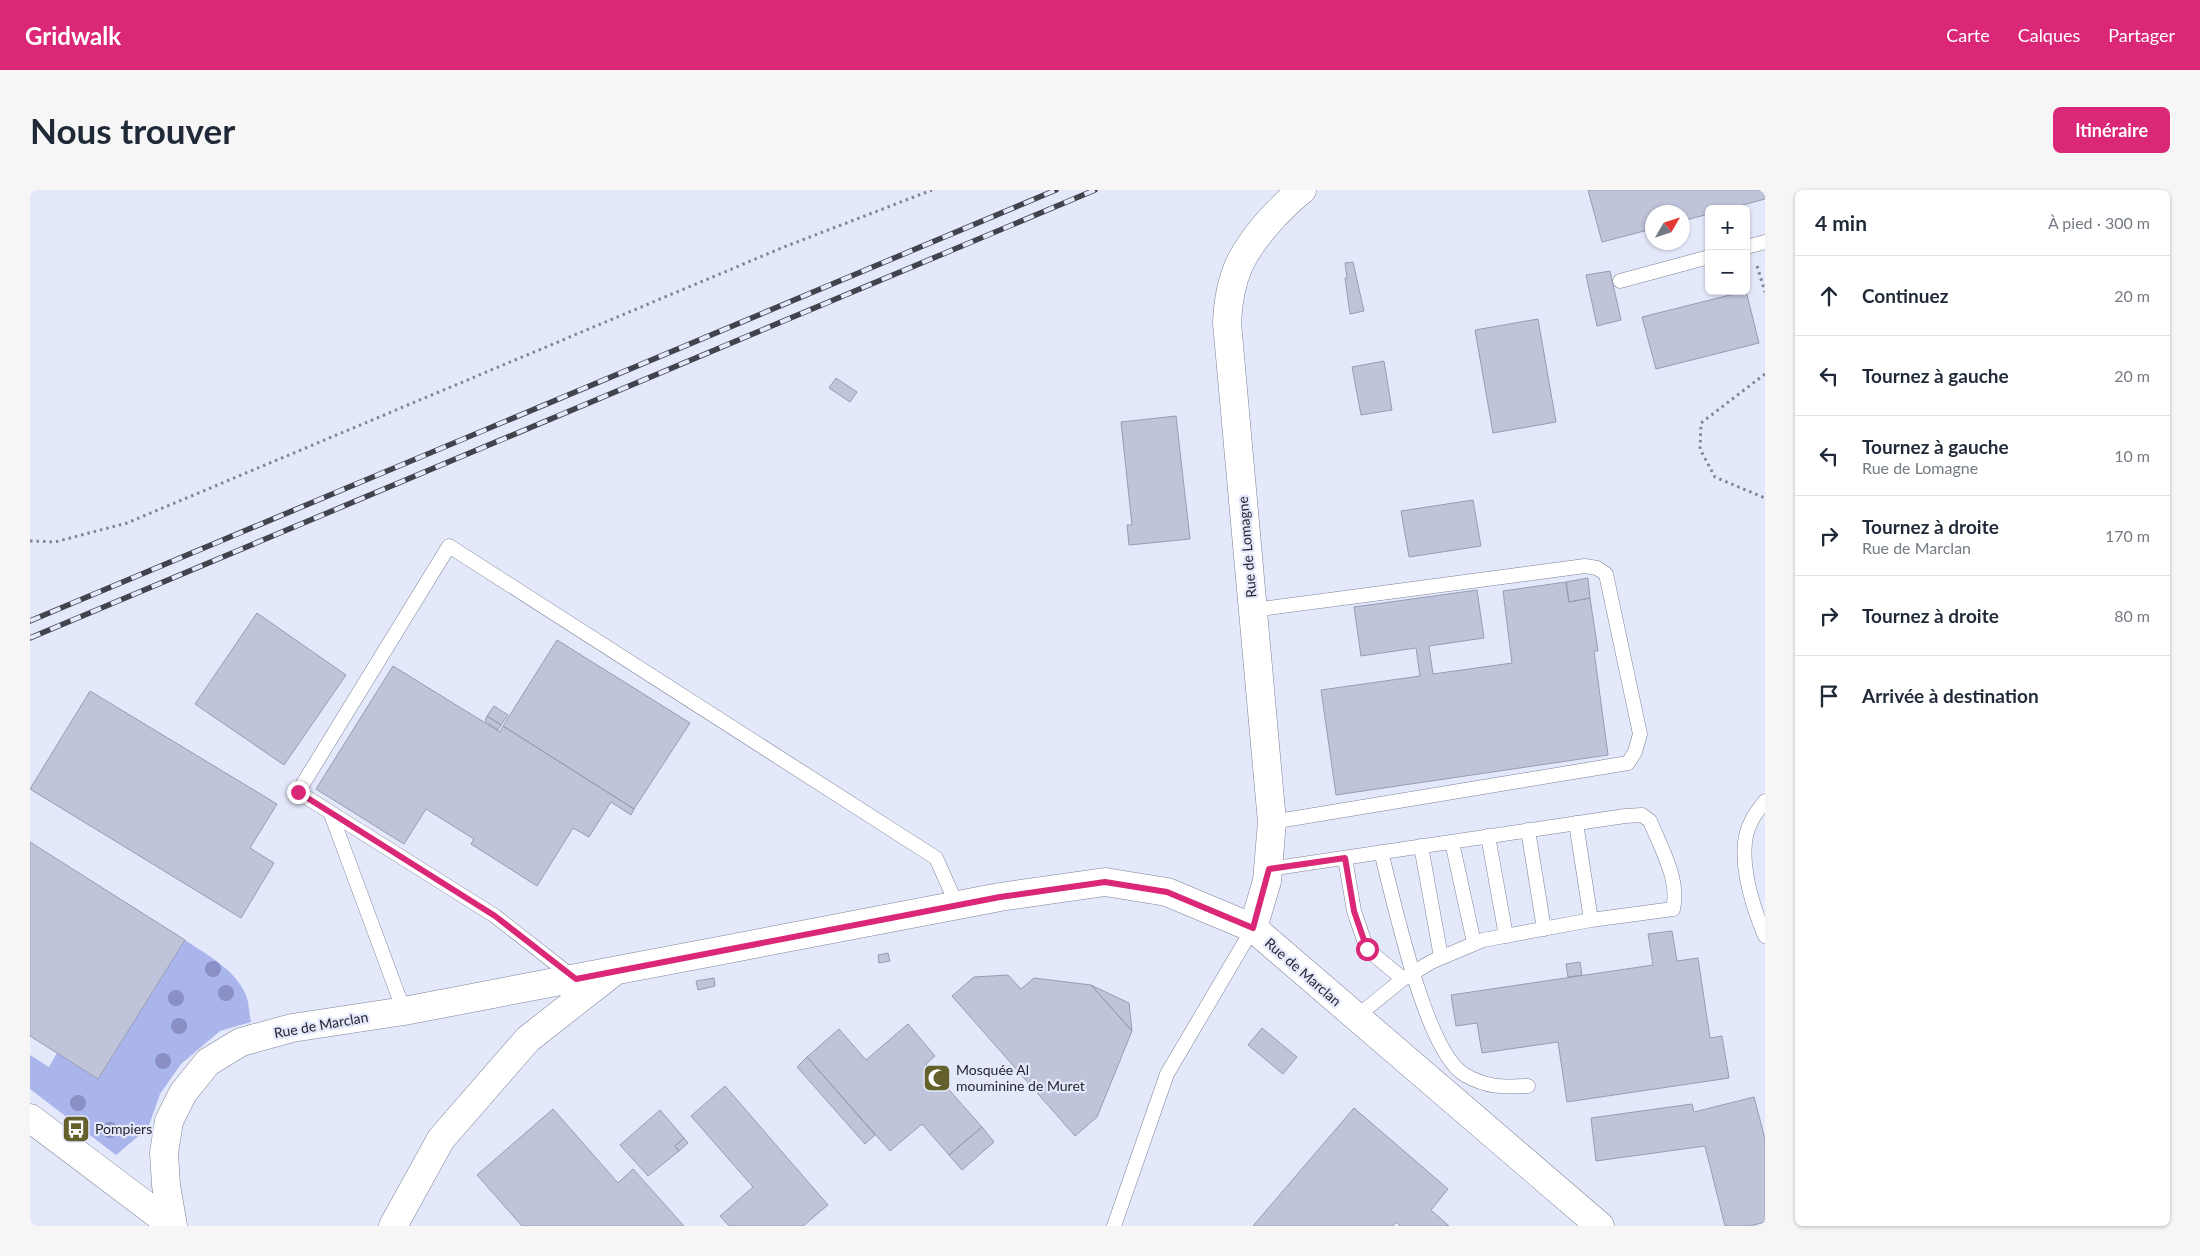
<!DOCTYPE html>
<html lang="fr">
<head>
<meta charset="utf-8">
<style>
  body { margin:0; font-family:Lato,sans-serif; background:#f6f6f7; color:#1f2937 }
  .controls { position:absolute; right:15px; top:15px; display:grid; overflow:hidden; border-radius:8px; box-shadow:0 1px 4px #0004 }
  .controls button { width:45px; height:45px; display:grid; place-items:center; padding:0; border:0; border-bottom:1px solid #e0e1e3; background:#fff; color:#1f2937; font:25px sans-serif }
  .compass { position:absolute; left:1615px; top:15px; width:45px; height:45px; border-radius:50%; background:#fff; box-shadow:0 1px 4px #0004; rotate:51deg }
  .stop { position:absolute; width:15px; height:15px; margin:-11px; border:4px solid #db2777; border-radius:50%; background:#fff }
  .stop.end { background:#db2777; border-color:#fff; box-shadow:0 1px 5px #0008 }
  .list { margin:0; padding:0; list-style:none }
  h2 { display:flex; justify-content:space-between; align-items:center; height:65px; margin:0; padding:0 20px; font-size:21px }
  h2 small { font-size:16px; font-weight:400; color:#747a83 }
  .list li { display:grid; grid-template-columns:32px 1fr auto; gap:15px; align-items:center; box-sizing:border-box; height:80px; padding:0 20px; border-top:1px solid #e0e1e3 }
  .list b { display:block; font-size:19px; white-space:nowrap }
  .list p { margin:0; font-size:16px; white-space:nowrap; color:#747a83 }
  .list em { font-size:16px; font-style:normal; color:#747a83 }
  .icon { flex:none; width:28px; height:28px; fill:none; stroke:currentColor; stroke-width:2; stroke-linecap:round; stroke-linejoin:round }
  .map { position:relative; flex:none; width:1735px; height:1036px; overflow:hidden; border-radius:8px }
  header { display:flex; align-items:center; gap:30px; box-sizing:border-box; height:70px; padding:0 25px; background:#db2777; color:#fff }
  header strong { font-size:24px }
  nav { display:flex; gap:28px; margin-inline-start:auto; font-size:18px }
  .intro { display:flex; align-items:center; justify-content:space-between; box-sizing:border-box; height:120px; padding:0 30px }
  h1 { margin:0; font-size:35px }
  .button { padding:12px 22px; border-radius:8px; background:#db2777; color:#fff; font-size:18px; font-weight:700 }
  main { display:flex; gap:30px; padding:0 30px }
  aside { flex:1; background:#fff; border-radius:8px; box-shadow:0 1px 4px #0004 }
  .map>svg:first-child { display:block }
  .green { fill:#aab5ec }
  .building { fill:#bfc4db; stroke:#979cb2 }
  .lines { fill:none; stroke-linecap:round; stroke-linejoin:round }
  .service-casing { stroke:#7d8297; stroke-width:15 }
  .minor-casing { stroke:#7d8297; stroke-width:29 }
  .path { stroke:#838593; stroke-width:3; stroke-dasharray:2.5 4; stroke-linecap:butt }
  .service { stroke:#fff; stroke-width:14 }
  .minor { stroke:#fff; stroke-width:28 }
  .rail-casing { stroke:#41434d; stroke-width:5.5 }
  .rail { stroke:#e4e8fb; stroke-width:4; stroke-dasharray:11; stroke-linecap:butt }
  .tree { fill:#8a8fc5 }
  .route { stroke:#db2777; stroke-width:6 }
  .labels { text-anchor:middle; stroke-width:4.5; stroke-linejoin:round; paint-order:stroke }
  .street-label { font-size:14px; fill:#25262f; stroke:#e4e8fb }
  .poi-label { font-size:14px; fill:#25262f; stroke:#e4e8fb; text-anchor:start }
</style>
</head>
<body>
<header>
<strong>Gridwalk</strong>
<nav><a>Carte</a><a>Calques</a><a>Partager</a></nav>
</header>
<div class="intro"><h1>Nous trouver</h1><a class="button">Itinéraire</a></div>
<main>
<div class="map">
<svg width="1735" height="1036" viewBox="0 0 1735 1036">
  <rect width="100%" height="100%" fill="#e4e8fb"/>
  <!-- green -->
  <path class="green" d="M 155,750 C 177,765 205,779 216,805 C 219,813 219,823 221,832 L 190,841 L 151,874 L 130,904 L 118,938 L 86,965 L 0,899 L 0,865 L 19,877 L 27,863 L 68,889 Z"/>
  <!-- building -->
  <path class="building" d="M 1558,0 L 1735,0 L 1735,9 L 1698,19 L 1679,19 L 1679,24 L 1652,31 L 1652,22 L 1622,22 L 1622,39 L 1572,52 Z
    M 1323,72 L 1334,121 L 1320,124 L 1315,88 L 1317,88 L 1315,73 Z
    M 1580,81 L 1591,130 L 1567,136 L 1556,85 Z
    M 1716,101 L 1729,153 L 1626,179 L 1612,127 Z
    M 1508,129 L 1526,232 L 1463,243 L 1445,140 Z
    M 1354,171 L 1362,220 L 1331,225 L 1322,177 Z
    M 806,188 L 827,202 L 820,212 L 799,198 Z
    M 1146,226 L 1160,349 L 1099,355 L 1097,335 L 1102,335 L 1091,232 Z
    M 1443,310 L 1451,356 L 1379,367 L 1371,321 Z
    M 1558,388 L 1560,408 L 1539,412 L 1536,392 Z
    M 1536,392 L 1539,412 L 1560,408 L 1568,461 L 1564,461 L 1578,565 L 1306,605 L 1291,500 L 1390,486 L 1386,458 L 1331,466 L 1324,417 L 1447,400 L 1454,448 L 1399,456 L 1403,484 L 1482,473 L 1473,401 Z
    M 227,423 L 316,485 L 254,575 L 165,514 Z
    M 527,450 L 660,533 L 604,619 L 473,536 Z
    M 363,476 L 470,542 L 473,536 L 604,619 L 601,625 L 581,612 L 559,647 L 543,638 L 507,696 L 441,654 L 444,649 L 396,619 L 374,654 L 286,599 Z
    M 60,501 L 247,614 L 220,658 L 244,673 L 211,728 L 0,599 Z
    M 464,516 L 478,525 L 471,535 L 457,526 Z
    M 457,526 L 471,535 L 468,540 L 455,531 Z
    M 0,652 L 155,750 L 68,889 L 0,846 Z
    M 1642,741 L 1647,771 L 1668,768 L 1680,848 L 1692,846 L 1699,888 L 1537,912 L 1528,852 L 1452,863 L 1447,833 L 1426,836 L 1421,805 L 1623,775 L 1618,744 Z
    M 858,763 L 860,771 L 849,773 L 848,765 Z
    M 1550,772 L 1552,785 L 1538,787 L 1536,774 Z
    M 978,785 L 991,799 L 1004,788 L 1061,795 L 1102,841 L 1067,927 L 1045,946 L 922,806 L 944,787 Z
    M 684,788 L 685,796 L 668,800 L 666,791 Z
    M 1061,795 L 1099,813 L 1102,841 Z
    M 878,834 L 905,866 L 896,874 L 952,937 L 919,965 L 892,934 L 860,961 L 777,867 L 809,839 L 836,870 Z
    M 1232,838 L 1267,867 L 1253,884 L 1218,855 Z
    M 777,867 L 845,945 L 835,954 L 767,877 Z
    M 695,896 L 798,1015 L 773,1036 L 699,1036 L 690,1026 L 723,997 L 661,926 Z
    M 1724,907 L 1735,949 L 1735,1032 L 1720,1036 L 1695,1036 L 1675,956 L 1566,971 L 1561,928 L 1662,914 L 1664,922 Z
    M 1324,918 L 1418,999 L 1401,1020 L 1419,1036 L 1370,1036 L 1366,1032 L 1363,1036 L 1223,1036 Z
    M 523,919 L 588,993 L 603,979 L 654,1036 L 492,1036 L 447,985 Z
    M 630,920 L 654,948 L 645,956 L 649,961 L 618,986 L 590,955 Z
    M 952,937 L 964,952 L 932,980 L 919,965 Z
    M 654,948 L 658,953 L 649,961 L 645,956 Z"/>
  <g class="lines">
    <!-- service casing -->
    <g class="service-casing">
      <path id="service" d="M 1716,57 L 1735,52
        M 1590,91 L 1679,67
        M 1223,420 L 1555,376 L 1567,378 L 1576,384 L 1610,544 L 1605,562 L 1598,573 L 1242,632
        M 1735,611 C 1731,617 1725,623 1722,630 C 1704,661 1722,715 1735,746
        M 301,624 L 374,821
        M 1546,633 L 1561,730
        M 1498,640 L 1514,739
        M 1458,646 L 1476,746
        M 1422,652 L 1444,753
        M 1391,656 L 1411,767
        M 1351,662 C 1364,710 1395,862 1435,885 C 1458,898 1473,897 1498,896
        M 1315,668 L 1324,721 L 1337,759 L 1373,789
        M 1239,679 L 1595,626 L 1612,625 L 1620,631 C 1631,658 1650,690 1643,719 L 1561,730 L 1453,750 L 1401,772 L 1373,789 L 1326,827
        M 544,788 L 465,726 L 268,602 L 419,356 L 906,668 L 927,715
        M 1084,1036 L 1137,884 L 1223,738"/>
    </g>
    <!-- minor casing -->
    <g class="minor-casing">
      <path id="minor" d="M 1223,738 L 1237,691 L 1242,632 L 1197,133 C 1199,85 1212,61 1244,26 C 1253,17 1262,7 1272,0
        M 0,928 L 143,1036
        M 143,1036 L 136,995 L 134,963 L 139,931 L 153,903 L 178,872 L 211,852 L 262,838 L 374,821 L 970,707 L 1075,692 L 1137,702 L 1223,738 L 1570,1036
        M 363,1036 L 411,949 L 498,849 L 581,784"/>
    </g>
    <!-- path -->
    <path class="path" d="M 1727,76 L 1735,102
      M 1735,184 L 1671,233 L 1670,259 L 1685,287 L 1735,308
      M 0,351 L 25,352 L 97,333 L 754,57 L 902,0"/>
    <!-- service -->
    <use href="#service" class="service"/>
    <!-- minor -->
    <use href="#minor" class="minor"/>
    <!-- rail casing -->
    <g class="rail-casing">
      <path id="rail" d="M 0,431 L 1026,0
        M 0,448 L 1065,0"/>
    </g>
    <!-- rail -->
    <use href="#rail" class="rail"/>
  </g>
  <!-- trees -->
  <g class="tree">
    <circle cx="183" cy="779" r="8"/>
    <circle cx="196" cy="803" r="8"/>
    <circle cx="146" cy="808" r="8"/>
    <circle cx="149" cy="836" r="8"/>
    <circle cx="133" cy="871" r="8"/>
    <circle cx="48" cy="913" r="8"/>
    <circle cx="80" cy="940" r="8"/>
  </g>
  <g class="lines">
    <!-- route -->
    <path class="route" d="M 268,602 L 465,726 L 546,789 L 970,707 L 1075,692 L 1137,702 L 1223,738 L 1239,679 L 1315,668 L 1324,721 L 1337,759"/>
  </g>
  <!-- icons -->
  <defs>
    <g id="mosque-square" transform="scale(1.4375)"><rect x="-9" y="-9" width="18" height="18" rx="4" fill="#63602c" stroke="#e4e8fb"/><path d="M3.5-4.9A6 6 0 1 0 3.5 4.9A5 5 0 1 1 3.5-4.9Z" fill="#fff"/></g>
    <g id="bus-square" transform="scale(1.4375)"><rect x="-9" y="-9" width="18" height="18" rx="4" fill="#63602c" stroke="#e4e8fb"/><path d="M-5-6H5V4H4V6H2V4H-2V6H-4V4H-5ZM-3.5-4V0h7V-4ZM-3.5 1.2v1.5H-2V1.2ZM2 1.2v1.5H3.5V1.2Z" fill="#fff"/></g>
  </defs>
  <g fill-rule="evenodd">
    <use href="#mosque-square" x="907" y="888"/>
    <use href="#bus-square" x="46" y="939"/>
  </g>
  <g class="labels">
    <!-- street labels -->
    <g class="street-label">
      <text transform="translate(1217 357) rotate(-95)" y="5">Rue de Lomagne</text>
      <text transform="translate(1273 782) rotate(41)" y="5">Rue de Marclan</text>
      <text transform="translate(291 835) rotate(-10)" y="5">Rue de Marclan</text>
    </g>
    <!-- poi labels -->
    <g class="poi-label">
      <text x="926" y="885">Mosquée Al<tspan x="926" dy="16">mouminine de Muret</tspan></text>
      <text x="65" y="944">Pompiers</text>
    </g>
  </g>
</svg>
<div class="controls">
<button>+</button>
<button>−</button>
</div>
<svg class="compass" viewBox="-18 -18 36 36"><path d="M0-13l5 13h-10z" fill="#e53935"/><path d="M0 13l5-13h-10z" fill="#747a83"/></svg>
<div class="stop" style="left:1337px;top:759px"></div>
<div class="stop end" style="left:268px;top:602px"></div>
</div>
<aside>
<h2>4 min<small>À pied · 300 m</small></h2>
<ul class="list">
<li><svg class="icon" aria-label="ahead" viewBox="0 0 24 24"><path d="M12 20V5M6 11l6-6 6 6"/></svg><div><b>Continuez</b></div><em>20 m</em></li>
<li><svg class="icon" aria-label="left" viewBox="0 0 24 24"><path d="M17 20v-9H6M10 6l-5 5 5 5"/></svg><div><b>Tournez à gauche</b></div><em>20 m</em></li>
<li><svg class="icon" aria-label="left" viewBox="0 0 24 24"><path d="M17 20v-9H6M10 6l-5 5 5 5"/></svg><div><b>Tournez à gauche</b><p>Rue de Lomagne</p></div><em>10 m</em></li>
<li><svg class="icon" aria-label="right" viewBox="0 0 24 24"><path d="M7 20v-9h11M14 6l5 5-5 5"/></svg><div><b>Tournez à droite</b><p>Rue de Marclan</p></div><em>170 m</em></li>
<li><svg class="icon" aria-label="right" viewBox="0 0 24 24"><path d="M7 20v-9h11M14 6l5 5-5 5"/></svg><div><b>Tournez à droite</b></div><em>80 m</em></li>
<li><svg class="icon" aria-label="arrive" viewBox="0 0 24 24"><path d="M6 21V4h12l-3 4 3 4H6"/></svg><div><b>Arrivée à destination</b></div></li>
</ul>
</aside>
</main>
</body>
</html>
